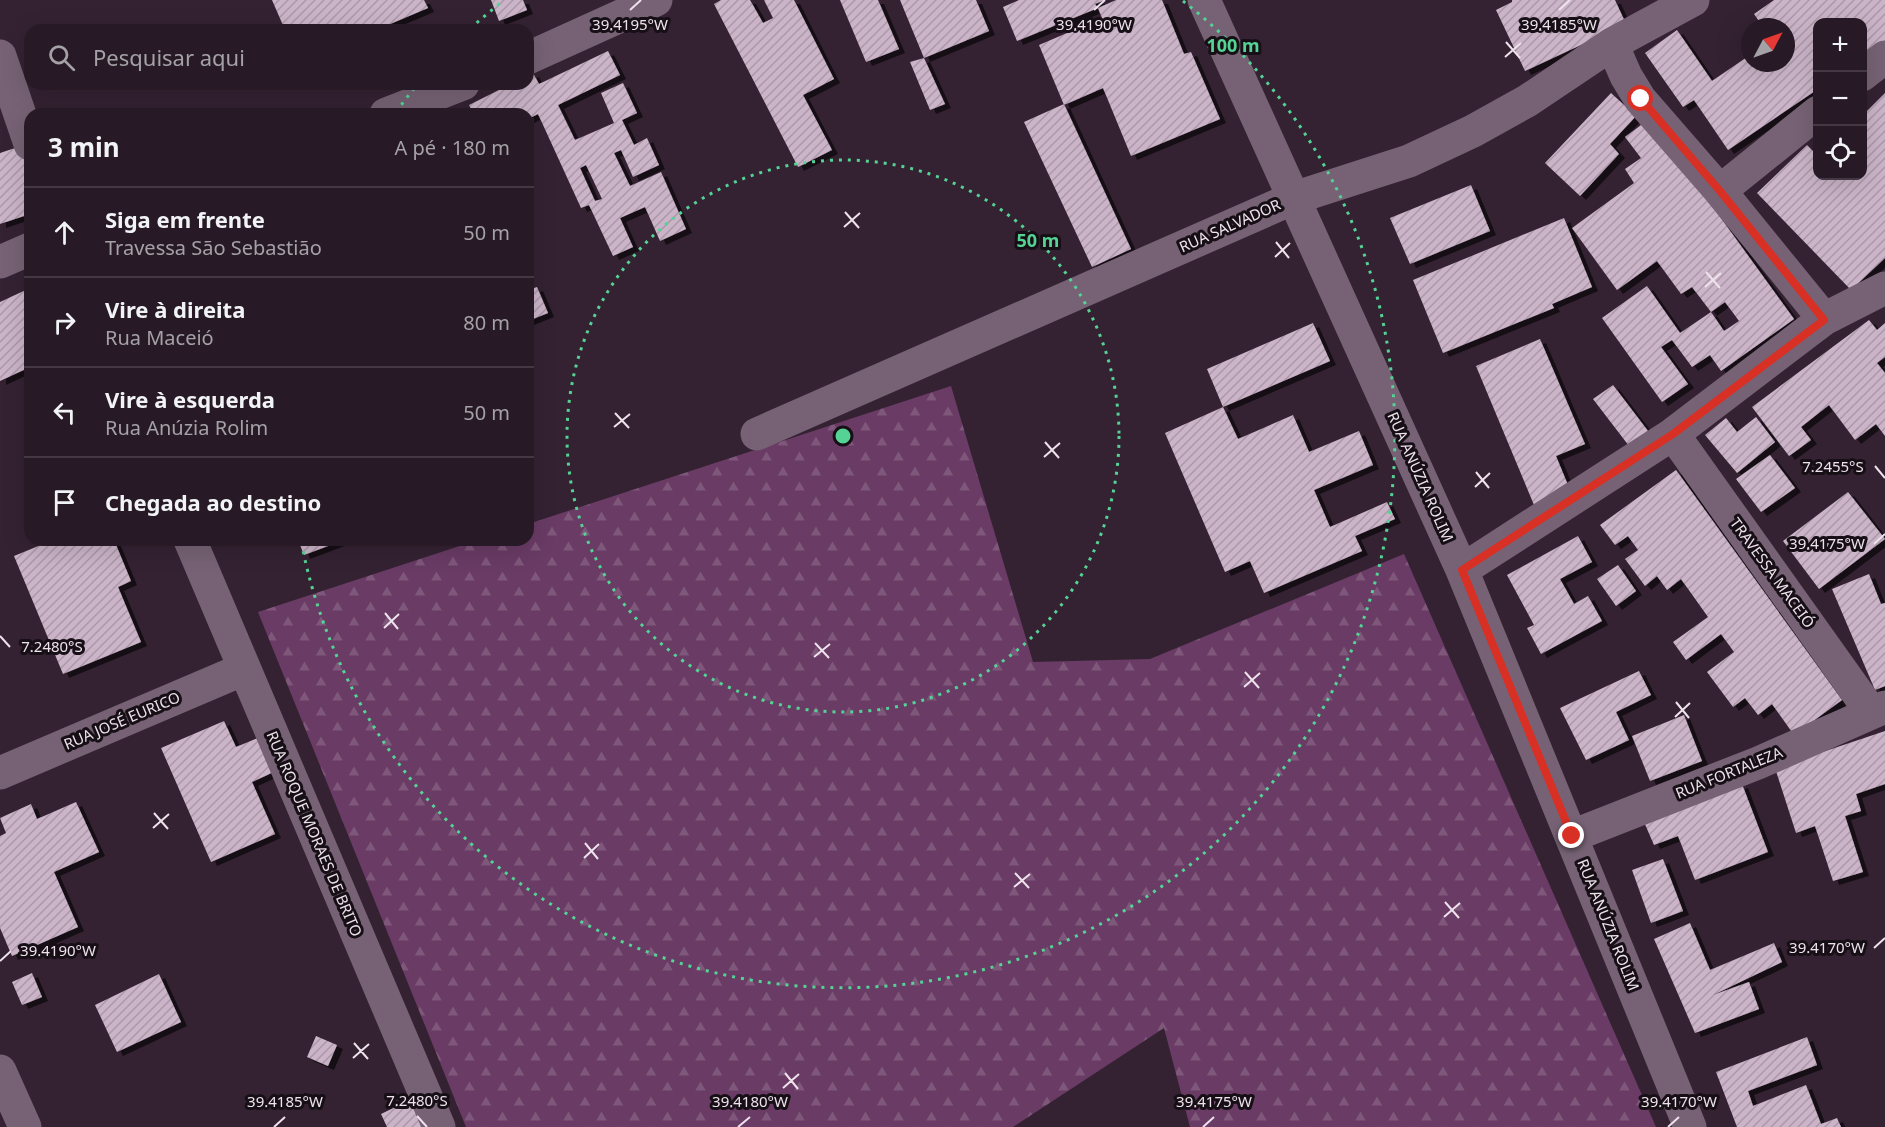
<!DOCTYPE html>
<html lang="pt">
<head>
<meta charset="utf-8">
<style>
  body { margin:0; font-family:"Noto Sans",sans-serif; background:#332732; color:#f1f3f6 }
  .controls { position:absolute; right:18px; top:18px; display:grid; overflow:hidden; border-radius:12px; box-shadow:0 6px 24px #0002 }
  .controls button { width:54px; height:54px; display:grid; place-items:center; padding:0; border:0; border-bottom:2px solid #433843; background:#271a26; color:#f1f3f6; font:30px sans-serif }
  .compass { position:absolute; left:1741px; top:18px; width:54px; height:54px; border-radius:50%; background:#271a26; box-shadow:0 6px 24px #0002; rotate:49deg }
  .stop { position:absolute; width:18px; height:18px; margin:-14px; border:4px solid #d93025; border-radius:50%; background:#fff }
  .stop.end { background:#d93025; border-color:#fff; box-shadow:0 2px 6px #0008 }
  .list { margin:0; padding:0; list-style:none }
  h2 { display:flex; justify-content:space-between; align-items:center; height:78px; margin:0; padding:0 24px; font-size:26px }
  h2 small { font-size:20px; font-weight:400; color:#a4a1a7 }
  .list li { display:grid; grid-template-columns:39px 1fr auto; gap:18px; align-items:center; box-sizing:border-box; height:90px; padding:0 24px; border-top:2px solid #433843 }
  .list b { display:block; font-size:22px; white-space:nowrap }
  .list p { margin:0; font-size:20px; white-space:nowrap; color:#a4a1a7 }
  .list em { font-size:20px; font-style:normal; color:#a4a1a7 }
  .icon { flex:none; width:33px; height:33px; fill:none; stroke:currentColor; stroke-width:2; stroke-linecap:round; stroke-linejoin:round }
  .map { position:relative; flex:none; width:1885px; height:1127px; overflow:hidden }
  .search { position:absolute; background:#271a26; box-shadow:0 6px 24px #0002; left:24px; top:24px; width:510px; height:66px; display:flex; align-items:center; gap:15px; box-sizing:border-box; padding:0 21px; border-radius:18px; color:#a4a1a7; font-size:22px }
  .panel { position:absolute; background:#271a26; box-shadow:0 6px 24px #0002; left:24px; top:108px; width:510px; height:438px; border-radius:18px }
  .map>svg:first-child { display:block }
  .forest { fill:url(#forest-firs) }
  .building { fill:url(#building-hatch); fill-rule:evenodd; filter:url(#shadow) }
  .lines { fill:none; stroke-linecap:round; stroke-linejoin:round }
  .minor { stroke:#766274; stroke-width:33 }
  .route { stroke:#d93025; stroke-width:8 }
  .ticks { fill:none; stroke:#eee2ec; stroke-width:2 }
  .ring { fill:none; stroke:#54d395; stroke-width:3; stroke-dasharray:3 6 }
  .labels { text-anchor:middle; stroke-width:6; stroke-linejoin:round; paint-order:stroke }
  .street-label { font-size:15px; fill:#eee2ec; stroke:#170f16 }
  .ticks-label { font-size:15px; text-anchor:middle; fill:#eee2ec; stroke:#170f16; stroke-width:6; stroke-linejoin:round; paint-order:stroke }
  .centre { fill:#54d395; stroke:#170f16; stroke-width:3 }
  .ring-label { font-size:18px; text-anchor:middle; font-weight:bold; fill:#54d395; stroke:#170f16; stroke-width:6; stroke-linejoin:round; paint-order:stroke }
</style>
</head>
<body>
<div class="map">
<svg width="1885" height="1127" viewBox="0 0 1885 1127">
  <defs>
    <pattern id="forest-firs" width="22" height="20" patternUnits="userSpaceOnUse" patternTransform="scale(1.5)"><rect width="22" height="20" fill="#693b65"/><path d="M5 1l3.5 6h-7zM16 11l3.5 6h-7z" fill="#7f577b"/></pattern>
    <pattern id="building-hatch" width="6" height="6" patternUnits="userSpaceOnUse" patternTransform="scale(1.5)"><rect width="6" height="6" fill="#cbb4c8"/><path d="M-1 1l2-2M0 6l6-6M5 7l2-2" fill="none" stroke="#aa98a8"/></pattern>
    <filter id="shadow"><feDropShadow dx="6" dy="4" stdDeviation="0" flood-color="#0009"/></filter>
  </defs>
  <rect width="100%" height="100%" fill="#342232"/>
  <!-- forest -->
  <path class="forest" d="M 951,386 L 1033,662 L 1150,659 L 1404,554 L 1656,1127 L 1190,1127 L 1164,1028 L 1013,1127 L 466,1127 L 258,612 L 478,540 L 528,540 L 528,524 Z"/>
  <!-- building -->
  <path class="building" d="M 272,0 L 424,0 L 428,8 L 376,30 L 285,30 Z
    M 491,0 L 523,0 L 527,10 L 499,21 Z
    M 721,0 L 750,0 L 763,23 L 773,18 L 764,0 L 794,0 L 834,79 L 803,95 L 832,150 L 798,167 L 714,4 Z
    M 840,0 L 878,0 L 899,49 L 866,62 Z
    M 900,0 L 976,0 L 989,31 L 924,58 Z
    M 1019,0 L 1105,0 L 1095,4 L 1098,8 L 1017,41 L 1003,7 Z
    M 1116,0 L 1162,0 L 1184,54 L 1191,52 L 1220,119 L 1131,156 L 1103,88 L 1064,105 L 1039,45 L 1102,18 L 1098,8 Z
    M 1512,0 L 1615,0 L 1626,24 L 1525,71 L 1496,10 L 1512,2 Z
    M 1774,0 L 1885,0 L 1885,43 L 1863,59 L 1863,22 L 1818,22 L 1818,89 L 1728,150 L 1694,100 L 1683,107 L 1645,53 L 1677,30 L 1712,81 L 1750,55 L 1750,63 L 1786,63 L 1786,27 L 1763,27 L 1754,14 Z
    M 608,51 L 620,75 L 558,105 L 575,140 L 614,123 L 601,93 L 623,83 L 637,113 L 622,120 L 634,145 L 647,138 L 659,165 L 633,177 L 621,150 L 614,153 L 630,186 L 661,172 L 686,229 L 660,241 L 645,207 L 620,218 L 633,247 L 613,256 L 589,205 L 581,208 L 538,114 L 528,119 L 528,114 L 466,114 L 472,111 L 469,105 L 511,84 L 528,84 L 528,76 L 533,73 L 539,84 ZM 586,165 L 602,199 L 595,201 L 580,168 Z
    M 924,58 L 945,104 L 930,110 L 910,62 Z
    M 1611,93 L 1636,116 L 1610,144 L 1619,154 L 1580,196 L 1545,163 Z
    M 1885,93 L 1885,258 L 1851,290 L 1757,193 L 1807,145 L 1818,156 L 1818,176 L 1863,176 L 1863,115 Z
    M 1064,104 L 1131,249 L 1092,267 L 1024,122 Z
    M 1649,119 L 1794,319 L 1721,371 L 1710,355 L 1692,367 L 1672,340 L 1661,347 L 1688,384 L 1662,402 L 1602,318 L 1647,286 L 1680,333 L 1711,312 L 1692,287 L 1681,294 L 1657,261 L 1617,290 L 1572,228 L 1634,183 L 1625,169 L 1641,158 L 1625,137 ZM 1725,302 L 1739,321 L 1724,331 L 1711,312 Z
    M 21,146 L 30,171 L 30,214 L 0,224 L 0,153 Z
    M 1471,185 L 1490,231 L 1410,264 L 1390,218 Z
    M 1564,218 L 1592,287 L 1552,304 L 1554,308 L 1443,353 L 1413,280 Z
    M 537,287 L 548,313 L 528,321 L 528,290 Z
    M 30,288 L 30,326 L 26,328 L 30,336 L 30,367 L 0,381 L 0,302 Z
    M 1869,320 L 1877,330 L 1885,323 L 1885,357 L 1877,363 L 1885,373 L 1885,436 L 1876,424 L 1855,440 L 1829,405 L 1801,427 L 1811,440 L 1789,456 L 1752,407 Z
    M 1313,323 L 1330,361 L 1223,407 L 1207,369 Z
    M 1540,339 L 1585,444 L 1556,456 L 1570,490 L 1534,505 L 1476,366 Z
    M 1613,385 L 1648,431 L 1629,446 L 1593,399 Z
    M 1223,407 L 1238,439 L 1293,415 L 1309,452 L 1359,431 L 1373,465 L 1314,490 L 1330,527 L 1387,502 L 1395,519 L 1355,536 L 1362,551 L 1264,593 L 1250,561 L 1225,572 L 1165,433 Z
    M 1756,417 L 1775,442 L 1737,473 L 1705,435 L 1726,418 L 1737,432 Z
    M 1770,455 L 1795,488 L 1761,512 L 1736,479 Z
    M 1676,470 L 1842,700 L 1794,735 L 1772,704 L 1758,715 L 1745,698 L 1733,707 L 1707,672 L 1734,652 L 1721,634 L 1686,660 L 1673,642 L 1708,617 L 1681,579 L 1667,590 L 1657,576 L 1645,586 L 1625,559 L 1638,550 L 1628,536 L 1615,545 L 1600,525 Z
    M 1848,492 L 1885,539 L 1819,589 L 1783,541 Z
    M 1578,536 L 1592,562 L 1560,579 L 1574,604 L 1588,596 L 1602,621 L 1541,654 L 1527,628 L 1534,625 L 1507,575 Z
    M 53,540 L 114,540 L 131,581 L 118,587 L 141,642 L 63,674 L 14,556 Z
    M 298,540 L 344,540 L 304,555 Z
    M 1618,565 L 1636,591 L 1616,606 L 1597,579 Z
    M 1869,574 L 1881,604 L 1885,603 L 1885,686 L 1875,690 L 1832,589 Z
    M 1639,671 L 1651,695 L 1616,712 L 1629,740 L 1586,760 L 1560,708 Z
    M 1684,715 L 1702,761 L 1650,781 L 1632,736 Z
    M 224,721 L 236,747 L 260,737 L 276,771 L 252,782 L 275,834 L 211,862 L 161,748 Z
    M 1885,731 L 1885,784 L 1856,794 L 1861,811 L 1845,816 L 1863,872 L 1833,881 L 1815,826 L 1796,833 L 1775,768 Z
    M 1742,784 L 1768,852 L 1695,880 L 1678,836 L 1654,845 L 1644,822 Z
    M 76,802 L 99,852 L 54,872 L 78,927 L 12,956 L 0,928 L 0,836 L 6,833 L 0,818 L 31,804 L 37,819 Z
    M 1663,859 L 1683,911 L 1651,923 L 1632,870 Z
    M 1690,923 L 1710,970 L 1774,943 L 1782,962 L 1713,995 L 1749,982 L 1759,1009 L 1695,1033 L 1654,939 Z
    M 32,973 L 42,997 L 22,1005 L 12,982 Z
    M 159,974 L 181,1022 L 117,1052 L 95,1005 Z
    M 316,1036 L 337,1045 L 328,1066 L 307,1057 Z
    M 1807,1037 L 1817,1065 L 1748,1091 L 1753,1106 L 1806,1085 L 1821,1124 L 1837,1118 L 1841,1127 L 1737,1127 L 1716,1072 Z
    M 416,1097 L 430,1127 L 387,1127 L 381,1114 Z"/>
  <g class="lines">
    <!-- minor -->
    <path class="minor" d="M 1204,0 L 1462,570 L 1690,1127
      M 1612,44 L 1626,76 L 1640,99 L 1720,191 L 1824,319
      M 0,56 L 30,144
      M 528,58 L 656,0
      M 1862,75 L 1885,57
      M 386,114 L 463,84
      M 1720,191 L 1818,112
      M 0,262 L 30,249
      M 757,434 L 1294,198 L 1409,161 L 1473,131 L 1527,101 L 1612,44 L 1693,0
      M 1673,434 L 1871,712
      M 190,540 L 439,1127
      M 1462,570 L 1673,434 L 1824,319 L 1885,288
      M 0,773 L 244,669
      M 1572,836 L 1758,763 L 1885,707
      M 0,1071 L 25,1127"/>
  </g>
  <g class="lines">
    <!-- route -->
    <path class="route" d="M 1572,836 L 1462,570 L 1673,434 L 1824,320 L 1720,191 L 1641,99"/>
  </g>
  <!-- ticks -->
  <path class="ticks" d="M 630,10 L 641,0M 1094,10 L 1105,0M 1559,10 L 1570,0M 1506,42 L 1520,58M 1505,57 L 1521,43M 845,212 L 859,228M 844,227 L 860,213M 1276,242 L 1289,258M 1275,257 L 1290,243M 1706,272 L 1720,288M 1705,287 L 1721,273M 615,413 L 629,428M 614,427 L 630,414M 1045,442 L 1059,458M 1044,457 L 1060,443M 1875,466 L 1885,478M 1476,472 L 1489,488M 1475,487 L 1490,473M 1874,544 L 1885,534M 385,613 L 398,629M 384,628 L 399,614M 0,636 L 10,647M 815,643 L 829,658M 814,657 L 830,644M 1245,672 L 1259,688M 1244,687 L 1260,673M 1676,702 L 1689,718M 1675,717 L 1690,703M 154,813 L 168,829M 153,828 L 169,814M 585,843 L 598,859M 584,858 L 599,844M 1015,873 L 1029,888M 1014,887 L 1030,874M 1445,902 L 1459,918M 1444,917 L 1460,903M 1874,948 L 1885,938M 0,961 L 11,951M 354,1043 L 368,1059M 353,1058 L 369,1044M 785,1073 L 798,1089M 783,1088 L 799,1074M 417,1116 L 427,1127M 274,1127 L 285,1117M 738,1127 L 750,1117M 1203,1127 L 1214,1117M 1668,1127 L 1679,1117"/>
  <!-- distance rings -->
  <g class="ring">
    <circle cx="843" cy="436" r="276"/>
    <path d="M396 112A552 552 0 0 1 417 85M470 29A552 552 0 0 1 503 1M1183 1A552 552 0 1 1 301 541"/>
  </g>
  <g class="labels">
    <!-- street labels -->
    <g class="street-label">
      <text transform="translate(1230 226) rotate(-24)" y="5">RUA SALVADOR</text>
      <text transform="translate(1420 477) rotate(66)" y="5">RUA ANÚZIA ROLIM</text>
      <text transform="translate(1772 573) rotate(54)" y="5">TRAVESSA MACEIÓ</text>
      <text transform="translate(122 721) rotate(-23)" y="5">RUA JOSÉ EURICO</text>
      <text transform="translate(1729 773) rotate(-22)" y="5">RUA FORTALEZA</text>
      <text transform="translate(314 834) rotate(67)" y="5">RUA ROQUE MORAES DE BRITO</text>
      <text transform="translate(1608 925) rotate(68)" y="5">RUA ANÚZIA ROLIM</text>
    </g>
  </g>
  <g class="ticks-label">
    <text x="630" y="30">39.4195°W</text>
    <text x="1094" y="30">39.4190°W</text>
    <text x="1559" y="30">39.4185°W</text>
    <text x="1833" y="472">7.2455°S</text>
    <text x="1827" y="549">39.4175°W</text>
    <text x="52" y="652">7.2480°S</text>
    <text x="1827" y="953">39.4170°W</text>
    <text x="58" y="956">39.4190°W</text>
    <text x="417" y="1106">7.2480°S</text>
    <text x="285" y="1107">39.4185°W</text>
    <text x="750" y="1107">39.4180°W</text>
    <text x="1214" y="1107">39.4175°W</text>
    <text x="1679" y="1107">39.4170°W</text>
  </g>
  <circle cx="843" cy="436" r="9" class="centre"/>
  <g class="ring-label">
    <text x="1233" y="52">100 m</text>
    <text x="1038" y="247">50 m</text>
  </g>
</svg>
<div class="controls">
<button>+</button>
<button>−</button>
<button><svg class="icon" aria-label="locate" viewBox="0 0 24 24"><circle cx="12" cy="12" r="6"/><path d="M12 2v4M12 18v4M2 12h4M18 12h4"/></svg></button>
</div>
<svg class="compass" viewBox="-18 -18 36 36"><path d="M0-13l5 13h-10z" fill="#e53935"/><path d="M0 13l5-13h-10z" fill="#a4a1a7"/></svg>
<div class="stop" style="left:1641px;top:99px"></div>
<div class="stop end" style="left:1572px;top:836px"></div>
<div class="search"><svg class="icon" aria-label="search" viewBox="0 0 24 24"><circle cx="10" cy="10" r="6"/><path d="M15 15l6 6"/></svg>Pesquisar aqui</div>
<section class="panel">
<h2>3 min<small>A pé · 180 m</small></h2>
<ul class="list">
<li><svg class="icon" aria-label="ahead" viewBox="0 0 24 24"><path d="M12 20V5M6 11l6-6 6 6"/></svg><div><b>Siga em frente</b><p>Travessa São Sebastião</p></div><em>50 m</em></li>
<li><svg class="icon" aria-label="right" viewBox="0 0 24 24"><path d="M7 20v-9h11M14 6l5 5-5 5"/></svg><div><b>Vire à direita</b><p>Rua Maceió</p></div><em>80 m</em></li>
<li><svg class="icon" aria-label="left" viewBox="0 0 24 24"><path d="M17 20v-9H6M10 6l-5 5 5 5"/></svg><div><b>Vire à esquerda</b><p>Rua Anúzia Rolim</p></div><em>50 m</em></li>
<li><svg class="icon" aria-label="arrive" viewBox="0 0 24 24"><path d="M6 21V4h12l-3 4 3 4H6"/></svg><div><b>Chegada ao destino</b></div></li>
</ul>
</section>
</div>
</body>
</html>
